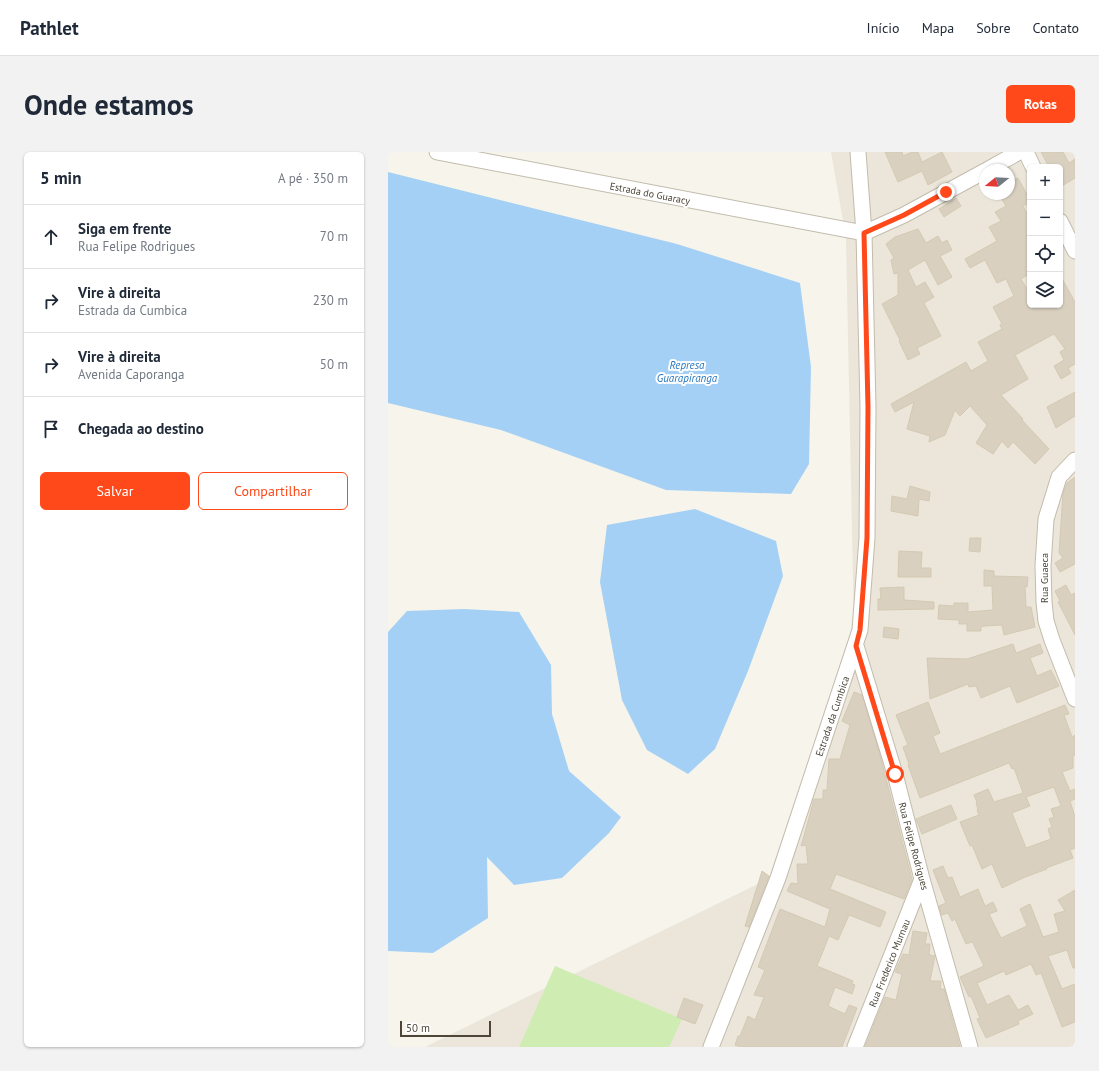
<!DOCTYPE html>
<html lang="pt">
<head>
<meta charset="utf-8">
<style>
  body { margin:0; font-family:"PT Sans",sans-serif; background:#f2f2f3; color:#1f2937 }
  .controls { position:absolute; right:12px; top:12px; display:grid; overflow:hidden; border-radius:6px; box-shadow:0 1px 3px #0004 }
  .controls button { width:36px; height:36px; display:grid; place-items:center; padding:0; border:0; border-bottom:1px solid #e0e1e3; background:#fff; color:#1f2937; font:20px sans-serif }
  .compass { position:absolute; left:591px; top:12px; width:36px; height:36px; border-radius:50%; background:#fff; box-shadow:0 1px 3px #0004; rotate:252deg }
  .scale { position:absolute; left:12px; bottom:10px; width:91px; box-sizing:border-box; padding-left:4px; border:2px solid #4c4538; border-top:0; font-size:11px; line-height:14px; white-space:nowrap; color:#4c4538; -webkit-text-stroke:3px #fff; paint-order:stroke }
  .stop { position:absolute; width:12px; height:12px; margin:-9px; border:3px solid #ff491a; border-radius:50%; background:#fff }
  .stop.end { background:#ff491a; border-color:#fff; box-shadow:0 1px 4px #0008 }
  .list { margin:0; padding:0; list-style:none }
  h2 { display:flex; justify-content:space-between; align-items:center; height:52px; margin:0; padding:0 16px; font-size:17px }
  h2 small { font-size:13px; font-weight:400; color:#747a83 }
  .list li { display:grid; grid-template-columns:26px 1fr auto; gap:12px; align-items:center; box-sizing:border-box; height:64px; padding:0 16px; border-top:1px solid #e0e1e3 }
  .list b { display:block; font-size:15px; white-space:nowrap }
  .list p { margin:0; font-size:13px; white-space:nowrap; color:#747a83 }
  .list em { font-size:13px; font-style:normal; color:#747a83 }
  .actions { display:flex; gap:8px; padding:12px 16px }
  .actions a { flex:1; padding:9px 0; border:1px solid #ff491a; border-radius:6px; text-align:center; font-size:14px; color:#ff491a }
  .actions .main { background:#ff491a; color:#fff }
  .icon { flex:none; width:22px; height:22px; fill:none; stroke:currentColor; stroke-width:2; stroke-linecap:round; stroke-linejoin:round }
  .map { position:relative; flex:none; width:687px; height:895px; overflow:hidden; border-radius:6px }
  header { display:flex; align-items:center; gap:24px; box-sizing:border-box; height:56px; padding:0 20px; background:#fff; border-bottom:1px solid #e0e1e3 }
  header strong { font-size:19px }
  nav { display:flex; gap:22px; margin-inline-start:auto; font-size:14px }
  .intro { display:flex; align-items:center; justify-content:space-between; box-sizing:border-box; height:96px; padding:0 24px }
  h1 { margin:0; font-size:28px }
  .button { padding:10px 18px; border-radius:6px; background:#ff491a; color:#fff; font-size:14px; font-weight:700 }
  main { display:flex; gap:24px; padding:0 24px }
  aside { flex:1; background:#fff; border-radius:6px; box-shadow:0 1px 3px #0004 }
  .map>svg:first-child { display:block }
  .residential { fill:#ebe6d9; fill-rule:evenodd }
  .green { fill:#cfecb2 }
  .water { fill:#a5d0f5 }
  .building { fill:#d9d0c0; stroke:#d4c9b2; fill-rule:evenodd }
  .lines { fill:none; stroke-linecap:round; stroke-linejoin:round }
  .minor-casing { stroke:#c3bcad; stroke-width:17 }
  .minor { stroke:#fff; stroke-width:15 }
  .route { stroke:#ff491a; stroke-width:5 }
  .labels { text-anchor:middle; stroke-width:4; stroke-linejoin:round; paint-order:stroke }
  .street-label { font-size:10px; fill:#4c4538; stroke:#fff }
  .water-label { font-size:11px; font-style:italic; fill:#2878c0; stroke:#fff }
</style>
</head>
<body>
<header>
<strong>Pathlet</strong>
<nav><a>Início</a><a>Mapa</a><a>Sobre</a><a>Contato</a></nav>
</header>
<div class="intro"><h1>Onde estamos</h1><a class="button">Rotas</a></div>
<main>
<aside>
<h2>5 min<small>A pé · 350 m</small></h2>
<ul class="list">
<li><svg class="icon" aria-label="ahead" viewBox="0 0 24 24"><path d="M12 20V5M6 11l6-6 6 6"/></svg><div><b>Siga em frente</b><p>Rua Felipe Rodrigues</p></div><em>70 m</em></li>
<li><svg class="icon" aria-label="right" viewBox="0 0 24 24"><path d="M7 20v-9h11M14 6l5 5-5 5"/></svg><div><b>Vire à direita</b><p>Estrada da Cumbica</p></div><em>230 m</em></li>
<li><svg class="icon" aria-label="right" viewBox="0 0 24 24"><path d="M7 20v-9h11M14 6l5 5-5 5"/></svg><div><b>Vire à direita</b><p>Avenida Caporanga</p></div><em>50 m</em></li>
<li><svg class="icon" aria-label="arrive" viewBox="0 0 24 24"><path d="M6 21V4h12l-3 4 3 4H6"/></svg><div><b>Chegada ao destino</b></div></li>
</ul>
<div class="actions"><a class="main">Salvar</a><a>Compartilhar</a></div>
</aside>
<div class="map">
<svg width="687" height="895" viewBox="0 0 687 895">
  <rect width="100%" height="100%" fill="#f6f4eb"/>
  <!-- residential -->
  <path class="residential" d="M 443,0 L 687,0 L 687,895 L 39,895 L 39,894 L 388,723 L 466,478 L 458,86 ZM 642,15 L 672,15 L 672,153 L 642,153 ZM 597,18 L 621,18 L 621,42 L 597,42 Z"/>
  <!-- green -->
  <path class="green" d="M 167,814 L 294,867 L 281,895 L 131,895 Z"/>
  <!-- water -->
  <path class="water" d="M 0,20 L 289,92 L 412,131 L 423,215 L 421,312 L 403,342 L 278,338 L 113,278 L 0,251 Z
    M 307,357 L 388,389 L 395,424 L 360,519 L 327,597 L 300,622 L 259,598 L 234,548 L 212,430 L 219,373 Z
    M 76,457 L 131,460 L 163,513 L 164,562 L 181,619 L 233,665 L 221,681 L 174,726 L 126,733 L 99,705 L 100,766 L 45,801 L 0,799 L 0,480 L 19,459 Z"/>
  <!-- building -->
  <path class="building" d="M 497,0 L 514,0 L 515,4 L 524,0 L 530,0 L 534,10 L 554,0 L 564,20 L 540,33 L 534,19 L 510,30 Z
    M 653,0 L 675,0 L 681,11 L 687,7 L 687,26 L 672,35 L 672,15 L 661,15 Z
    M 630,26 L 642,48 L 642,50 L 635,54 L 642,68 L 642,113 L 637,116 L 641,122 L 633,127 L 642,142 L 642,153 L 672,153 L 672,123 L 687,150 L 687,212 L 680,216 L 683,221 L 673,227 L 666,214 L 676,208 L 672,200 L 677,197 L 666,182 L 627,203 L 640,227 L 613,243 L 635,267 L 634,268 L 661,297 L 647,312 L 625,290 L 620,296 L 614,289 L 605,302 L 588,291 L 599,273 L 582,254 L 572,264 L 567,258 L 557,283 L 541,290 L 542,284 L 519,277 L 526,250 L 507,260 L 503,252 L 578,210 L 583,219 L 600,209 L 590,190 L 614,177 L 612,173 L 614,172 L 605,155 L 626,144 L 618,127 L 609,131 L 597,108 L 582,116 L 577,107 L 609,89 L 601,75 L 613,69 L 607,60 L 618,54 L 611,42 L 621,42 L 621,30 Z
    M 568,46 L 573,54 L 556,65 L 551,57 Z
    M 530,77 L 538,91 L 550,84 L 554,91 L 559,88 L 564,98 L 552,104 L 564,125 L 550,133 L 537,108 L 520,118 L 528,135 L 537,130 L 546,145 L 536,151 L 553,184 L 529,196 L 532,202 L 520,208 L 511,189 L 512,188 L 494,152 L 510,143 L 510,121 L 506,122 L 503,108 L 506,106 L 498,92 L 507,85 Z
    M 687,240 L 687,264 L 668,276 L 659,255 Z
    M 687,325 L 687,412 L 672,420 L 667,411 L 675,406 L 671,401 L 675,341 L 679,331 Z
    M 522,334 L 542,340 L 541,349 L 531,347 L 530,364 L 503,359 L 504,344 L 519,347 Z
    M 582,386 L 593,386 L 592,400 L 581,399 Z
    M 511,399 L 534,400 L 533,416 L 543,416 L 543,425 L 510,425 Z
    M 596,418 L 606,419 L 606,424 L 640,425 L 639,435 L 637,434 L 638,455 L 643,455 L 647,475 L 616,483 L 614,473 L 596,474 L 593,475 L 593,479 L 579,479 L 579,472 L 571,472 L 571,468 L 550,467 L 551,453 L 566,454 L 566,451 L 580,451 L 580,460 L 605,458 L 604,434 L 596,434 Z
    M 678,433 L 683,443 L 687,441 L 687,483 L 670,450 L 672,449 L 667,439 Z
    M 516,435 L 516,448 L 546,450 L 546,457 L 490,458 L 490,447 L 493,447 L 492,436 Z
    M 496,475 L 511,477 L 510,487 L 495,485 Z
    M 625,492 L 628,501 L 652,492 L 655,501 L 642,506 L 649,524 L 663,518 L 671,534 L 629,551 L 622,534 L 593,546 L 588,534 L 581,535 L 580,532 L 542,547 L 539,506 L 579,507 Z
    M 466,540 L 474,543 L 493,607 L 524,727 L 516,747 L 448,722 L 442,737 L 498,760 L 492,775 L 461,763 L 450,788 L 441,784 L 429,814 L 465,829 L 464,832 L 467,833 L 464,842 L 447,835 L 440,854 L 457,862 L 461,853 L 469,856 L 454,895 L 352,895 L 347,893 L 350,884 L 352,884 L 360,864 L 367,868 L 376,845 L 366,843 L 377,818 L 370,815 L 392,757 L 437,775 L 442,757 L 399,739 L 403,731 L 410,732 L 409,712 L 420,712 L 418,693 L 413,694 L 416,684 L 426,647 L 435,647 L 435,638 L 439,638 L 441,607 L 452,607 L 462,573 L 454,569 Z
    M 540,550 L 552,581 L 545,584 L 552,602 L 596,585 L 677,553 L 681,562 L 676,563 L 684,585 L 687,583 L 687,603 L 685,604 L 685,616 L 674,620 L 682,639 L 687,637 L 687,647 L 682,649 L 687,665 L 687,696 L 682,698 L 685,706 L 658,716 L 659,717 L 637,725 L 614,736 L 604,712 L 594,717 L 584,693 L 582,694 L 572,670 L 591,663 L 589,658 L 590,657 L 588,651 L 589,650 L 586,643 L 600,637 L 606,650 L 635,641 L 626,616 L 624,617 L 621,611 L 532,646 L 520,613 L 521,612 L 515,595 L 520,593 L 508,563 ZM 666,635 L 673,654 L 663,657 L 666,665 L 661,667 L 664,675 L 660,677 L 663,687 L 638,696 L 624,661 L 642,654 L 638,645 Z
    M 563,653 L 569,667 L 534,682 L 528,667 Z
    M 555,714 L 560,726 L 564,725 L 572,745 L 590,737 L 597,754 L 605,750 L 609,759 L 601,762 L 613,786 L 639,774 L 632,757 L 642,752 L 655,785 L 671,780 L 666,762 L 677,759 L 670,748 L 687,738 L 687,816 L 685,816 L 679,798 L 660,804 L 674,837 L 687,832 L 687,870 L 674,875 L 653,821 L 648,823 L 643,812 L 618,823 L 616,819 L 589,831 L 599,853 L 621,843 L 630,858 L 640,853 L 645,862 L 630,869 L 631,872 L 598,886 L 589,867 L 592,866 L 583,844 L 581,845 L 572,825 L 596,814 L 585,791 L 584,790 L 578,792 L 567,767 L 564,769 L 560,761 L 554,763 L 551,754 L 558,751 L 545,718 Z
    M 374,719 L 381,724 L 361,775 L 357,774 Z
    M 525,779 L 539,781 L 537,792 L 542,792 L 541,803 L 547,804 L 542,829 L 553,829 L 552,837 L 556,837 L 572,895 L 477,895 L 497,845 L 508,848 L 514,822 L 507,820 L 515,802 L 521,803 Z
    M 296,846 L 315,853 L 307,872 L 289,865 Z"/>
  <g class="lines">
    <!-- minor casing -->
    <g class="minor-casing">
      <path id="minor" d="M 49,0 L 476,81
        M 638,0 L 645,15
        M 599,18 L 631,0
        M 672,69 L 687,99
        M 476,81 L 516,63 L 597,19
        M 687,308 L 671,325 L 658,367 L 655,414 L 656,450 L 658,469 L 664,488 L 687,547
        M 468,494 L 507,622 L 534,727 L 582,895
        M 323,895 L 390,726 L 472,478 L 479,386 L 480,255 L 476,81 L 470,0
        M 467,895 L 534,727"/>
    </g>
    <!-- minor -->
    <use href="#minor" class="minor"/>
  </g>
  <g class="lines">
    <!-- route -->
    <path class="route" d="M 507,622 L 468,494 L 472,478 L 479,386 L 480,255 L 476,81 L 516,63 L 558,40"/>
  </g>
  <g class="labels">
    <!-- street labels -->
    <g class="street-label">
      <text transform="translate(262 41) rotate(11)" y="4">Estrada do Guaracy</text>
      <text transform="translate(656 426) rotate(-90)" y="4">Rua Guaeca</text>
      <text transform="translate(444 564) rotate(-71)" y="4">Estrada da Cumbica</text>
      <text transform="translate(526 694) rotate(75)" y="4">Rua Felipe Rodrigues</text>
      <text transform="translate(501 811) rotate(-68)" y="4">Rua Frederico Murnau</text>
    </g>
    <!-- water labels -->
    <g class="water-label">
      <text x="299" y="217">Represa<tspan x="299" dy="13">Guarapiranga</tspan></text>
    </g>
  </g>
</svg>
<div class="controls">
<button>+</button>
<button>−</button>
<button><svg class="icon" aria-label="locate" viewBox="0 0 24 24"><circle cx="12" cy="12" r="6"/><path d="M12 2v4M12 18v4M2 12h4M18 12h4"/></svg></button>
<button><svg class="icon" aria-label="layers" viewBox="0 0 24 24"><path d="M12 4l9 5-9 5-9-5zM3 14l9 5 9-5"/></svg></button>
</div>
<svg class="compass" viewBox="-18 -18 36 36"><path d="M0-13l5 13h-10z" fill="#e53935"/><path d="M0 13l5-13h-10z" fill="#747a83"/></svg>
<div class="scale">50 m</div>
<div class="stop" style="left:507px;top:622px"></div>
<div class="stop end" style="left:558px;top:40px"></div>
</div>
</main>
</body>
</html>
